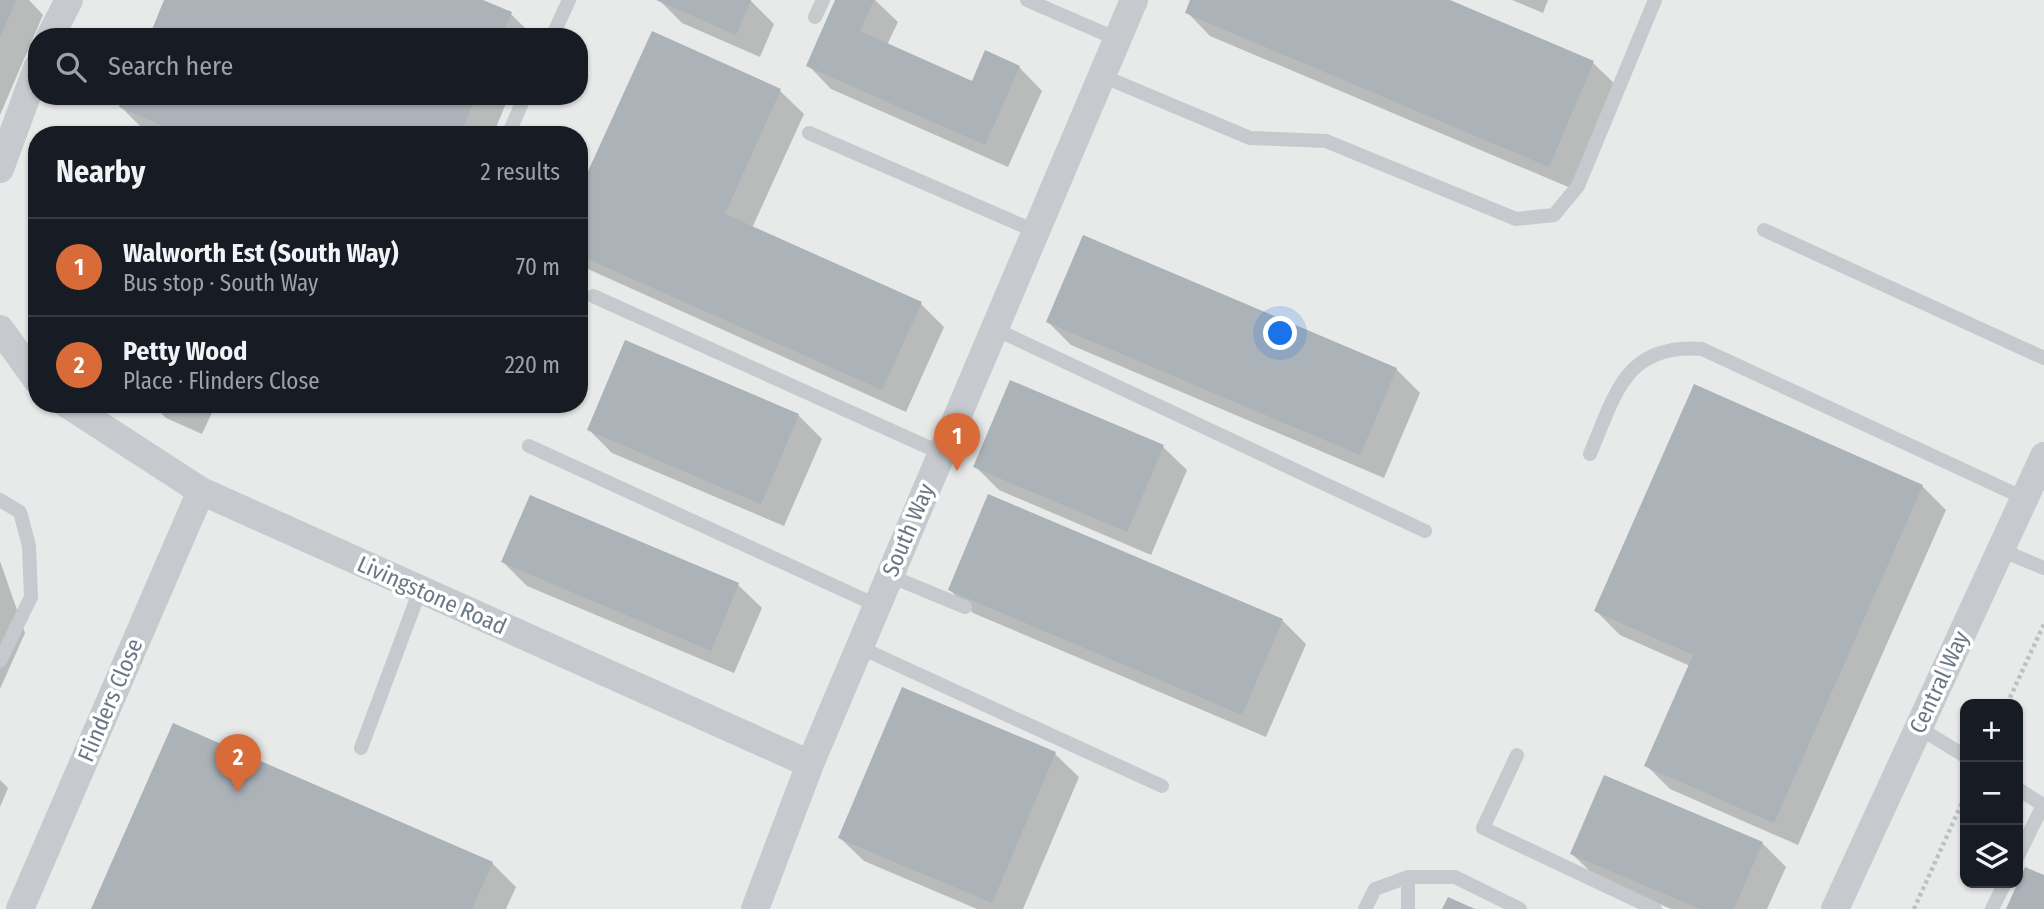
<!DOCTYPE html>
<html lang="en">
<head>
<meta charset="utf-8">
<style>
  body { margin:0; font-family:"Fira Sans Condensed",sans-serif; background:#20242c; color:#f1f3f6 }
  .controls { position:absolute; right:21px; bottom:21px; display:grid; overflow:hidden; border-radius:14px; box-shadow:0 2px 5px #0004 }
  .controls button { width:63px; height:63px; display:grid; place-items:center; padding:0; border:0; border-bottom:2px solid #363941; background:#171b24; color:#f1f3f6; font:35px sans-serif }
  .you { position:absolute; left:1281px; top:334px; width:24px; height:24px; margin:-18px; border:5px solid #fff; border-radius:50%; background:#1a73e8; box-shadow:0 0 0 10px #1a73e833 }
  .badge { display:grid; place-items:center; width:46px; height:46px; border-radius:50%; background:#d96b39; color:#fff; font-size:23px; font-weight:700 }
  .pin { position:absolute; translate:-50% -58px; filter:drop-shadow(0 2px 4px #0008) }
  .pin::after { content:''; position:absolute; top:37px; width:24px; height:21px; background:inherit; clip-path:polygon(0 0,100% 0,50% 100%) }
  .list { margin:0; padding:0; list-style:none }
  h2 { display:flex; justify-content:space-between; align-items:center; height:91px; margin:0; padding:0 28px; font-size:30px }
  h2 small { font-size:23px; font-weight:400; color:#9ea1a6 }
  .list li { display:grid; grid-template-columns:46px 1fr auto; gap:21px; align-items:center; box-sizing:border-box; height:98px; padding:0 28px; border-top:2px solid #363941 }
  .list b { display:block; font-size:26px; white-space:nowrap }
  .list p { margin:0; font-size:23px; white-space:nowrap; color:#9ea1a6 }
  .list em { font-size:23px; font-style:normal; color:#9ea1a6 }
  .icon { flex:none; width:38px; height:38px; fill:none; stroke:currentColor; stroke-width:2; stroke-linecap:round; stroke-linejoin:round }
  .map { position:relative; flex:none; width:2044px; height:909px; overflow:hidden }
  .search { position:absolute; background:#171b24; box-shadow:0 2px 5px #0004; left:28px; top:28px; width:560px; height:77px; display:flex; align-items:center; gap:18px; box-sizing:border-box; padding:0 24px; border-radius:28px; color:#9ea1a6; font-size:26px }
  .panel { position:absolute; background:#171b24; box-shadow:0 2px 5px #0004; left:28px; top:126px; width:560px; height:287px; border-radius:28px }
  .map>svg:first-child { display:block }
  .built { fill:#e8e9e9; fill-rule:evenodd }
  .shadow { fill:#0003 }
  .building { fill:#abb2b8 }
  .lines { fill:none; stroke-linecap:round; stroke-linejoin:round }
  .path { stroke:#bec0c3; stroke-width:4.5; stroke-dasharray:3.5 3.5; stroke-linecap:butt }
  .service { stroke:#c6c9cd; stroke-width:14 }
  .minor { stroke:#c6c9cd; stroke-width:28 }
  .labels { text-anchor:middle; stroke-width:7; stroke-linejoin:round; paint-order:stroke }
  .street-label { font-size:23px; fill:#6b7887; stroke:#fff }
</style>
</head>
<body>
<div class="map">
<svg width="2044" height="909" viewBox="0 0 2044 909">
  <rect width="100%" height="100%" fill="#fafaf8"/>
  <!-- built -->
  <path class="built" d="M 0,0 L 2044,0 L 2044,909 L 0,909 ZM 37,37 L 579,37 L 579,96 L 37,96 ZM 37,135 L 579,135 L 579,404 L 37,404 ZM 1965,704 L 2018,704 L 2018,883 L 1965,883 Z"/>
  <!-- shadow -->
  <path class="shadow" d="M 0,0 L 29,0 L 43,15 L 0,115 Z
    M 166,0 L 478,0 L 511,14 L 534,37 L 151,37 Z
    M 659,0 L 750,0 L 774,24 L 760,57 L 682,23 Z
    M 837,0 L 875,0 L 898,22 L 887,45 L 973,83 L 1019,67 L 1042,91 L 1008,167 L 831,89 L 808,65 Z
    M 1192,0 L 1445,0 L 1593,63 L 1617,86 L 1573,189 L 1210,36 L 1187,12 Z
    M 1512,0 L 1548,0 L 1543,13 Z
    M 780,91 L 804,114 L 752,228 L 921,304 L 944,327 L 906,412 L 579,265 L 579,196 Z
    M 125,96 L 509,96 L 493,135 L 155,135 L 144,130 L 121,107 Z
    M 1048,322 L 1396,369 L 1420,393 L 1384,478 L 1071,345 Z
    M 1695,387 L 1922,486 L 1946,510 L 1798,845 L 1670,789 L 1646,765 L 1690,666 L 1620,635 L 1596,611 Z
    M 152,404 L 216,404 L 202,434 L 166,418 Z
    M 798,415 L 822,439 L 784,526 L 612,453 L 589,430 Z
    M 1163,447 L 1187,470 L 1151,555 L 999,490 L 975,466 Z
    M 0,561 L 25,633 L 0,689 Z
    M 503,562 L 738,585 L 762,608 L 734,673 L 527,586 Z
    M 950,590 L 1282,620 L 1306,644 L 1266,737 L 973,613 Z
    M 903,690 L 1055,754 L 1079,777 L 1023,909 L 977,909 L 864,861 L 840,838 Z
    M 0,780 L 8,788 L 0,807 Z
    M 1762,843 L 1786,867 L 1767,909 L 1671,909 L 1596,877 L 1572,854 Z
    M 492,863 L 516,887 L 506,909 L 93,909 Z"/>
  <!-- building -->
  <path class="building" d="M 0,0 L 16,0 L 0,38 Z
    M 164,0 L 483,0 L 512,12 L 502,37 L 149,37 Z
    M 656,0 L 751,0 L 736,35 Z
    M 835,0 L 874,0 L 860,31 L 972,81 L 985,50 L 1020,66 L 985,145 L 806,66 Z
    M 1190,0 L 1450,0 L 1594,61 L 1549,167 L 1185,13 Z
    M 652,31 L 781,89 L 725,214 L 922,302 L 882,390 L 579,255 L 579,191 Z
    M 123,96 L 476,96 L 460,135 L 184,135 L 119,107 Z
    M 1083,235 L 1397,368 L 1360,455 L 1046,322 Z
    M 625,340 L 799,414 L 761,504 L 587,430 Z
    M 1010,380 L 1164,445 L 1127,532 L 973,467 Z
    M 1694,384 L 1923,485 L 1774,823 L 1644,766 L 1693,655 L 1594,611 Z
    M 161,404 L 181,404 L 178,412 Z
    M 988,494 L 1283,619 L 1242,715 L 948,590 Z
    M 530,495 L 739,583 L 711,651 L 501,562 Z
    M 902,687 L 1056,752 L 992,903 L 838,838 Z
    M 173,723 L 493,862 L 472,909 L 91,909 Z
    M 1604,775 L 1763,842 L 1734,909 L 1700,909 L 1570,854 Z
    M 2025,867 L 2044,875 L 2044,909 L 2006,909 Z
    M 1448,897 L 1475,909 L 1442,909 Z"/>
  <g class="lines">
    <!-- path -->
    <path class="path" d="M 2007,704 L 2044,624
      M 1914,909 L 1965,796"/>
    <!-- service -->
    <path class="service" d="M 1027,0 L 1117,39
      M 815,17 L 823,0
      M 552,37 L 569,0
      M 1100,75 L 1250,138 L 1326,141 L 1516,219 L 1554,215 L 1578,186 L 1655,0
      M 809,133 L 1035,231
      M 508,135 L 525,96
      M 1764,230 L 2044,358
      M 593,296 L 941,453
      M 995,329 L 1425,531
      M 529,446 L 876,605
      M 1590,454 C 1615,395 1625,343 1702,349 L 2024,498
      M 0,500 L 20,512 L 29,546 L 31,597 L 0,661
      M 2001,550 L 2044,568
      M 890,576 L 965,607
      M 859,647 L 1162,786
      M 1919,728 L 1965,756
      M 361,748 L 420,590
      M 1517,755 L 1483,828 L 1655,909
      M 2018,789 L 2043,805 L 2018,856
      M 1408,877 L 1408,909
      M 1365,909 L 1375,889 L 1408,877 L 1455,877 L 1520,909
      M 1992,909 L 2005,883"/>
    <!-- minor -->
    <path class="minor" d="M 50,37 L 69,0
      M 0,169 L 37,68
      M 0,329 L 37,380
      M 67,404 L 201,491 L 810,764
      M 20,909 L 201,491
      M 755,909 L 810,764 L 1134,0
      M 1835,909 L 2044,456"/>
  </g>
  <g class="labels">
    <!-- street labels -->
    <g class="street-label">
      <text transform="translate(908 530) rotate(-67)" y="8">South Way</text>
      <text transform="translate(432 595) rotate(24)" y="8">Livingstone Road</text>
      <text transform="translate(1939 682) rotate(-65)" y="8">Central Way</text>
      <text transform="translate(110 700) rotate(-67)" y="8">Flinders Close</text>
    </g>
  </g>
</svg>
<div class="controls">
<button>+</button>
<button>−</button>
<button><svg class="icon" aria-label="layers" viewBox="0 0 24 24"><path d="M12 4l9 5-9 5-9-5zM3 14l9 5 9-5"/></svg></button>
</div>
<div class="you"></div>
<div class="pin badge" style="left:957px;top:471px">1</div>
<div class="pin badge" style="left:238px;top:792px">2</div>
<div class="search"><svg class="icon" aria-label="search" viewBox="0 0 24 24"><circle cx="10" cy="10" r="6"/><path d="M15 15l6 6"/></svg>Search here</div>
<section class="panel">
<h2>Nearby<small>2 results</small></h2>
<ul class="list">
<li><span class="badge">1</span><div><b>Walworth Est (South Way)</b><p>Bus stop · South Way</p></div><em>70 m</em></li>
<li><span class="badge">2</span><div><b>Petty Wood</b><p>Place · Flinders Close</p></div><em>220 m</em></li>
</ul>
</section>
</div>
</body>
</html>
